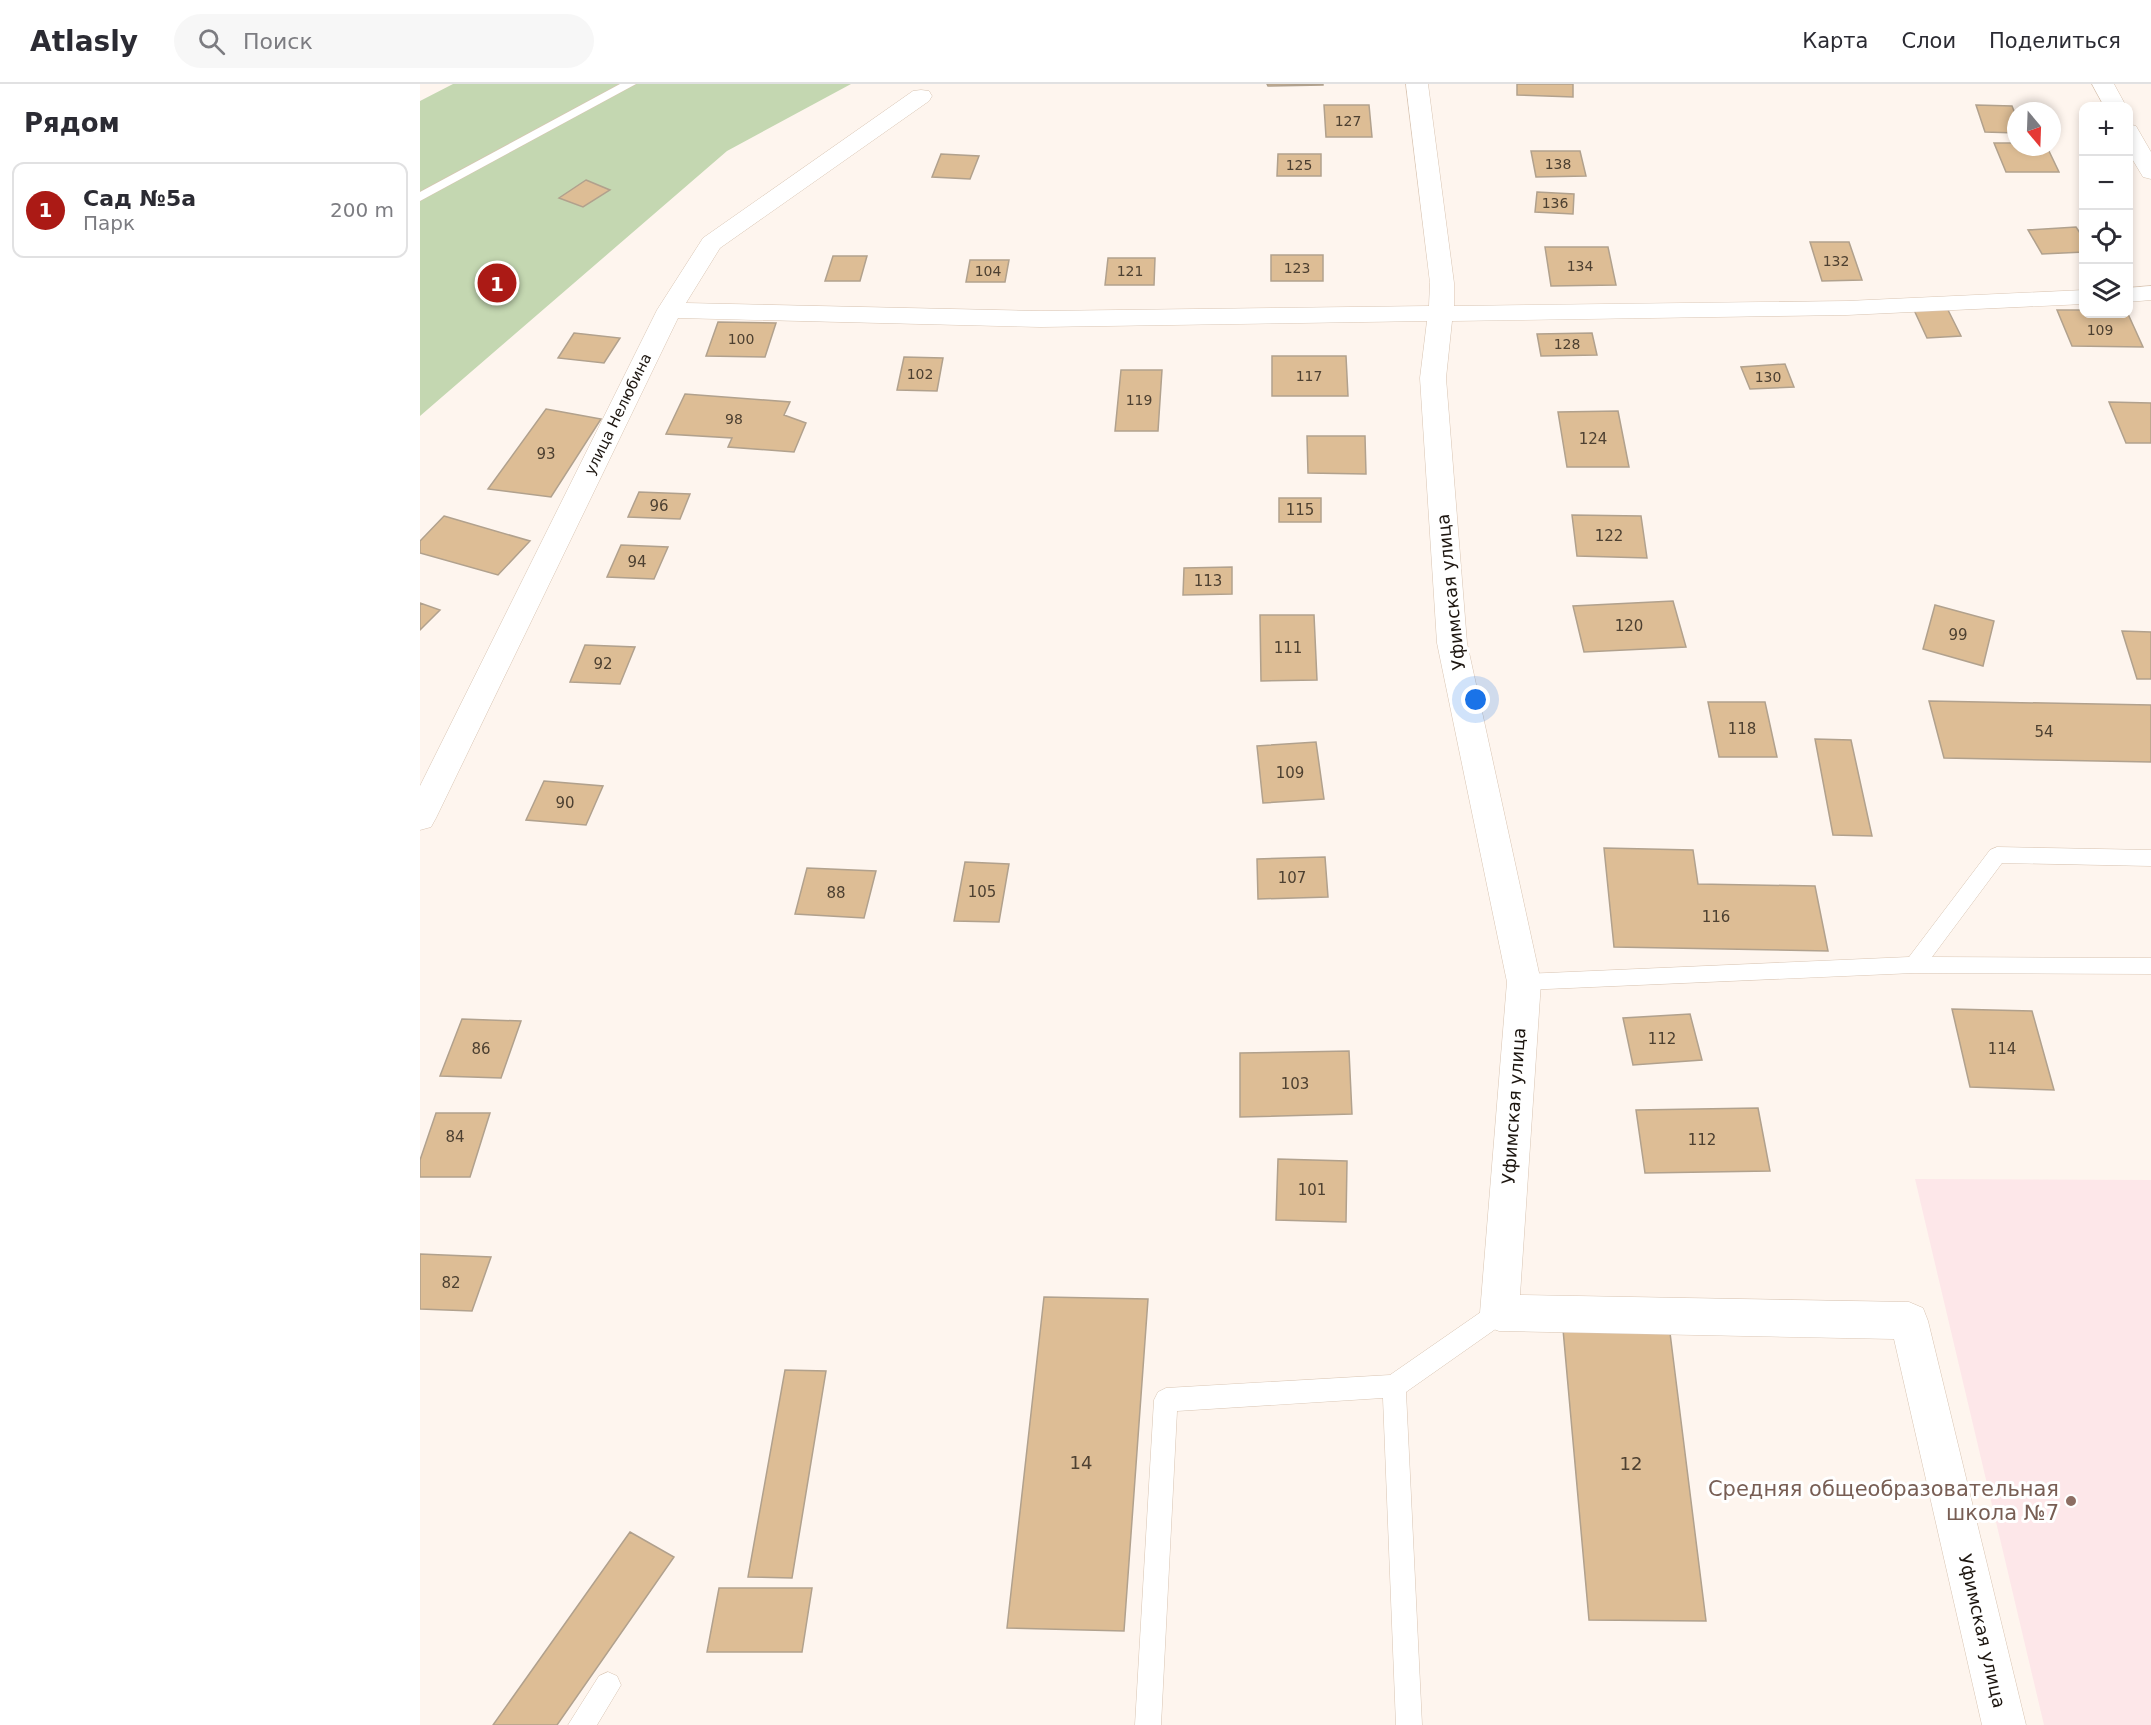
<!DOCTYPE html>
<html lang="ru">
<head>
<meta charset="utf-8">
<style>
  body { margin:0; font-family:"DejaVu Sans",sans-serif; background:#f7f7f7; color:#2b2b33 }
  .controls { position:absolute; right:18px; top:18px; display:grid; overflow:hidden; border-radius:12px; box-shadow:0 3px 9px #0003 }
  .controls button { width:54px; height:54px; display:grid; place-items:center; padding:0; border:0; border-bottom:2px solid #e1e1e2; background:#fff; color:#2b2b33; font:30px sans-serif }
  .compass { position:absolute; left:1587px; top:18px; width:54px; height:54px; border-radius:50%; background:#fff; box-shadow:0 3px 9px #0003; rotate:161deg }
  .you { position:absolute; left:1056px; top:616px; width:21px; height:21px; margin:-15px; border:4px solid #fff; border-radius:50%; background:#1a73e8; box-shadow:0 0 0 9px #1a73e833 }
  .badge { display:grid; place-items:center; width:39px; height:39px; border-radius:50%; background:#ab1a15; color:#fff; font-size:20px; font-weight:700 }
  .pin { position:absolute; translate:-50% -50%; border:3px solid #fff; box-shadow:0 2px 6px #0006 }
  .list { margin:0; padding:0; list-style:none }
  h2 { display:flex; justify-content:space-between; align-items:center; height:78px; margin:0; padding:0 24px; font-size:26px }
  h2 small { font-size:20px; font-weight:400; color:#7c7c81 }
  .list li { display:grid; grid-template-columns:39px 1fr auto; gap:18px; align-items:center; box-sizing:border-box; height:96px; margin:0 12px 12px; padding:0 12px; border:2px solid #e1e1e2; border-radius:12px }
  .list b { display:block; font-size:22px; white-space:nowrap }
  .list p { margin:0; font-size:20px; white-space:nowrap; color:#7c7c81 }
  .list em { font-size:20px; font-style:normal; color:#7c7c81 }
  .icon { flex:none; width:33px; height:33px; fill:none; stroke:currentColor; stroke-width:2; stroke-linecap:round; stroke-linejoin:round }
  .map { position:relative; flex:none; width:1731px; height:1641px; overflow:hidden }
  header { display:flex; align-items:center; gap:36px; box-sizing:border-box; height:84px; padding:0 30px; background:#fff; border-bottom:2px solid #e1e1e2 }
  header strong { font-size:28px }
  nav { display:flex; gap:33px; margin-inline-start:auto; font-size:21px }
  .search { width:420px; height:54px; background:#f7f7f7; display:flex; align-items:center; gap:15px; box-sizing:border-box; padding:0 21px; border-radius:33px; color:#7c7c81; font-size:22px }
  main { display:flex }
  aside { flex:1; background:#fff }
  .map>svg:first-child { display:block }
  .education { fill:#fde7e9 }
  .green { fill:#c4d7b1 }
  .building { fill:#ddbd95; stroke:#b1a18d; stroke-width:1.5 }
  .lines { fill:none; stroke-linecap:round; stroke-linejoin:round }
  .service-casing { stroke:#d8c4b2; stroke-width:1 }
  .minor-casing { stroke:#d8c4b2; stroke-width:1 }
  .service { fill:#fff; fill-rule:evenodd }
  .minor { fill:#fff; fill-rule:evenodd }
  .education-dot { fill:#8d6e63; stroke:#fff; stroke-width:2 }
  .labels { text-anchor:middle; stroke-width:6; stroke-linejoin:round; paint-order:stroke }
  .far-number-label { font-size:14px; fill:#4d4031 }
  .far-street-label { font-size:15px; fill:#1d1610; stroke:#fff }
  .number-label { font-size:15px; fill:#4d4031 }
  .street-label { font-size:18px; fill:#1d1610; stroke:#fff }
  .near-number-label { font-size:18px; fill:#4d4031 }
  .near-education-label { font-size:21px; fill:#785e54; stroke:#fff; text-anchor:end }
</style>
</head>
<body>
<header>
<strong>Atlasly</strong>
<div class="search"><svg class="icon" aria-label="search" viewBox="0 0 24 24"><circle cx="10" cy="10" r="6"/><path d="M15 15l6 6"/></svg>Поиск</div>
<nav><a>Карта</a><a>Слои</a><a>Поделиться</a></nav>
</header>
<main>
<aside>
<h2>Рядом<small></small></h2>
<ul class="list">
<li><span class="badge">1</span><div><b>Сад №5а</b><p>Парк</p></div><em>200 m</em></li>
</ul>
</aside>
<div class="map">
<svg width="1731" height="1641" viewBox="0 0 1731 1641">
  <rect width="100%" height="100%" fill="#fef5ee"/>
  <!-- education -->
  <path class="education" d="M 1495,1095 L 1731,1096 L 1731,1641 L 1624,1641 Z"/>
  <!-- green -->
  <path class="green" d="M 33,0 L 431,0 L 307,67 L 0,332 L 0,17 Z"/>
  <!-- building -->
  <path class="building" d="M 847,0 L 903,0 L 903,1 L 848,2 Z
    M 1097,0 L 1153,0 L 1153,13 L 1097,11 Z
    M 904,21 L 949,21 L 952,53 L 906,53 Z
    M 1556,21 L 1592,22 L 1596,32 L 1596,49 L 1565,48 Z
    M 1574,59 L 1596,59 L 1596,63 L 1627,63 L 1639,88 L 1586,88 Z
    M 1111,67 L 1160,67 L 1166,92 L 1116,93 Z
    M 521,70 L 559,72 L 550,95 L 512,93 Z
    M 858,70 L 901,70 L 901,92 L 857,92 Z
    M 166,96 L 190,106 L 163,123 L 139,114 Z
    M 1117,108 L 1154,110 L 1153,130 L 1115,128 Z
    M 1656,143 L 1664,155 L 1664,168 L 1622,170 L 1608,146 Z
    M 1390,158 L 1429,158 L 1442,196 L 1402,197 Z
    M 1125,163 L 1188,163 L 1196,201 L 1131,202 Z
    M 851,171 L 903,171 L 903,197 L 851,197 Z
    M 413,172 L 447,172 L 440,197 L 405,197 Z
    M 688,174 L 735,174 L 734,201 L 685,201 Z
    M 550,176 L 589,176 L 585,198 L 546,198 Z
    M 1527,224 L 1541,252 L 1507,254 L 1494,226 Z
    M 1637,226 L 1664,226 L 1664,230 L 1708,230 L 1723,263 L 1652,262 Z
    M 298,238 L 356,239 L 345,273 L 286,272 Z
    M 154,249 L 200,254 L 184,279 L 138,274 Z
    M 1172,249 L 1177,271 L 1121,272 L 1117,250 Z
    M 852,272 L 926,272 L 928,312 L 852,312 Z
    M 484,273 L 523,274 L 517,307 L 477,306 Z
    M 1365,280 L 1374,303 L 1330,305 L 1321,283 Z
    M 701,286 L 742,286 L 738,347 L 695,347 Z
    M 265,310 L 370,318 L 364,331 L 386,339 L 374,368 L 308,363 L 312,354 L 246,350 Z
    M 1689,318 L 1731,319 L 1731,359 L 1706,359 Z
    M 126,325 L 181,335 L 131,413 L 68,405 Z
    M 1198,327 L 1209,383 L 1147,383 L 1138,328 Z
    M 887,352 L 945,352 L 946,390 L 888,389 Z
    M 219,408 L 270,410 L 260,435 L 208,433 Z
    M 859,414 L 901,414 L 901,438 L 859,438 Z
    M 1152,431 L 1221,432 L 1227,474 L 1157,472 Z
    M 24,432 L 110,457 L 78,491 L 0,469 L 0,457 Z
    M 201,461 L 248,463 L 234,495 L 187,493 Z
    M 812,483 L 812,510 L 763,511 L 764,484 Z
    M 1253,517 L 1266,563 L 1164,568 L 1153,522 Z
    M 0,519 L 20,526 L 0,546 Z
    M 1515,521 L 1574,537 L 1563,582 L 1503,565 Z
    M 840,531 L 894,531 L 897,596 L 841,597 Z
    M 1702,547 L 1731,548 L 1731,595 L 1717,595 Z
    M 165,561 L 215,563 L 200,600 L 150,598 Z
    M 1509,617 L 1731,621 L 1731,678 L 1524,674 Z
    M 1288,618 L 1345,618 L 1357,673 L 1299,673 Z
    M 1395,655 L 1431,656 L 1452,752 L 1413,751 Z
    M 896,658 L 904,715 L 843,719 L 837,662 Z
    M 124,697 L 183,702 L 166,741 L 106,736 Z
    M 1184,764 L 1273,766 L 1278,800 L 1395,802 L 1408,867 L 1194,863 Z
    M 905,773 L 908,813 L 838,815 L 837,775 Z
    M 545,778 L 589,780 L 579,838 L 534,837 Z
    M 387,784 L 456,787 L 444,834 L 375,830 Z
    M 1532,925 L 1612,927 L 1634,1006 L 1550,1003 Z
    M 1270,930 L 1282,976 L 1213,981 L 1203,934 Z
    M 42,935 L 101,937 L 81,994 L 20,992 Z
    M 929,967 L 932,1030 L 820,1033 L 820,969 Z
    M 1338,1024 L 1350,1087 L 1225,1089 L 1216,1026 Z
    M 16,1029 L 70,1029 L 50,1093 L 0,1093 L 0,1076 Z
    M 858,1075 L 927,1077 L 926,1138 L 856,1136 Z
    M 0,1170 L 71,1173 L 52,1227 L 0,1225 Z
    M 624,1213 L 728,1215 L 704,1547 L 587,1544 Z
    M 1141,1223 L 1247,1225 L 1286,1537 L 1169,1536 Z
    M 365,1286 L 406,1287 L 372,1494 L 328,1493 Z
    M 210,1448 L 254,1473 L 137,1641 L 73,1641 Z
    M 299,1504 L 392,1504 L 382,1568 L 287,1568 Z"/>
  <g class="lines">
    <!-- service casing -->
    <g class="service-casing">
      <path id="service" d="M 200,0 L 216,0 L 0,117 L 0,108 Z
        M 1577,763 L 1731,766 L 1731,782 L 1582,779 L 1512,873 L 1731,874 L 1731,890 L 1494,889 L 1104,906 L 1097,904 L 1094,898 L 1097,892 L 1104,890 L 1489,873 L 1570,766 Z
        M 1079,1218 L 1087,1221 L 1090,1229 L 1087,1237 L 986,1308 L 1002,1641 L 976,1641 L 963,1314 L 757,1327 L 741,1641 L 715,1641 L 734,1316 L 738,1308 L 746,1304 L 970,1291 L 1071,1221 Z
        M 188,1588 L 197,1592 L 201,1601 L 177,1641 L 148,1641 L 179,1592 Z"/>
    </g>
    <!-- minor casing -->
    <g class="minor-casing">
      <path id="minor" d="M 986,0 L 1008,0 L 1034,199 L 1034,222 L 1427,217 L 1664,206 L 1664,220 L 1427,231 L 1032,237 L 1026,294 L 1047,559 L 1121,898 L 1100,1211 L 1489,1218 L 1503,1224 L 1508,1237 L 1606,1641 L 1562,1641 L 1474,1255 L 1079,1247 L 1065,1242 L 1060,1229 L 1087,898 L 1017,559 L 1000,294 L 1007,237 L 621,243 L 258,234 L 16,734 L 11,743 L 0,746 L 0,702 L 237,226 L 283,154 L 493,7 L 501,6 L 509,7 L 512,12 L 509,17 L 300,164 L 266,219 L 621,227 L 1009,222 L 1010,199 Z
        M 1672,0 L 1694,0 L 1706,22 L 1684,22 Z
        M 1708,40 L 1716,42 L 1731,68 L 1731,95 L 1723,93 L 1708,68 Z
        M 1731,202 L 1731,216 L 1708,218 L 1708,204 Z"/>
    </g>
    <!-- service -->
    <use href="#service" class="service"/>
    <!-- minor -->
    <use href="#minor" class="minor"/>
  </g>
  <!-- markers -->
  <circle class="education-dot" cx="1651" cy="1417" r="6"/>
  <g class="labels">
    <!-- far-number labels -->
    <g class="far-number-label">
      <text x="928" y="42">127</text>
      <text x="1138" y="85">138</text>
      <text x="879" y="86">125</text>
      <text x="1135" y="124">136</text>
      <text x="1416" y="182">132</text>
      <text x="1160" y="187">134</text>
      <text x="877" y="189">123</text>
      <text x="568" y="192">104</text>
      <text x="710" y="192">121</text>
      <text x="1680" y="251">109</text>
      <text x="321" y="260">100</text>
      <text x="1147" y="265">128</text>
      <text x="500" y="295">102</text>
      <text x="889" y="297">117</text>
      <text x="1348" y="298">130</text>
      <text x="719" y="321">119</text>
      <text x="314" y="340">98</text>
    </g>
    <!-- far-street labels -->
    <g class="far-street-label">
      <text transform="translate(198 330) rotate(-64)" y="5">улица Нелюбина</text>
    </g>
    <!-- number labels -->
    <g class="number-label">
      <text x="1173" y="360">124</text>
      <text x="126" y="375">93</text>
      <text x="239" y="427">96</text>
      <text x="880" y="431">115</text>
      <text x="1189" y="457">122</text>
      <text x="217" y="483">94</text>
      <text x="788" y="502">113</text>
      <text x="1209" y="547">120</text>
      <text x="1538" y="556">99</text>
      <text x="868" y="569">111</text>
      <text x="183" y="585">92</text>
      <text x="1322" y="650">118</text>
      <text x="1624" y="653">54</text>
      <text x="870" y="694">109</text>
      <text x="145" y="724">90</text>
      <text x="872" y="799">107</text>
      <text x="562" y="813">105</text>
      <text x="416" y="814">88</text>
      <text x="1296" y="838">116</text>
      <text x="1242" y="960">112</text>
      <text x="61" y="970">86</text>
      <text x="1582" y="970">114</text>
      <text x="875" y="1005">103</text>
      <text x="35" y="1058">84</text>
      <text x="1282" y="1061">112</text>
      <text x="892" y="1111">101</text>
      <text x="31" y="1204">82</text>
    </g>
    <!-- street labels -->
    <g class="street-label">
      <text transform="translate(1031 508) rotate(-96)" y="6">Уфимская улица</text>
      <text transform="translate(1094 1022) rotate(-86)" y="6">Уфимская улица</text>
      <text transform="translate(1562 1547) rotate(77)" y="6">Уфимская улица</text>
    </g>
    <!-- near-number labels -->
    <g class="near-number-label">
      <text x="661" y="1385">14</text>
      <text x="1211" y="1386">12</text>
    </g>
    <!-- near-education labels -->
    <g class="near-education-label">
      <text x="1639" y="1412">Средняя общеобразовательная<tspan x="1639" dy="24">школа №7</tspan></text>
    </g>
  </g>
</svg>
<div class="controls">
<button>+</button>
<button>−</button>
<button><svg class="icon" aria-label="locate" viewBox="0 0 24 24"><circle cx="12" cy="12" r="6"/><path d="M12 2v4M12 18v4M2 12h4M18 12h4"/></svg></button>
<button><svg class="icon" aria-label="layers" viewBox="0 0 24 24"><path d="M12 4l9 5-9 5-9-5zM3 14l9 5 9-5"/></svg></button>
</div>
<svg class="compass" viewBox="-18 -18 36 36"><path d="M0-13l5 13h-10z" fill="#e53935"/><path d="M0 13l5-13h-10z" fill="#7c7c81"/></svg>
<div class="you"></div>
<div class="pin badge" style="left:77px;top:199px">1</div>
</div>
</main>
</body>
</html>
